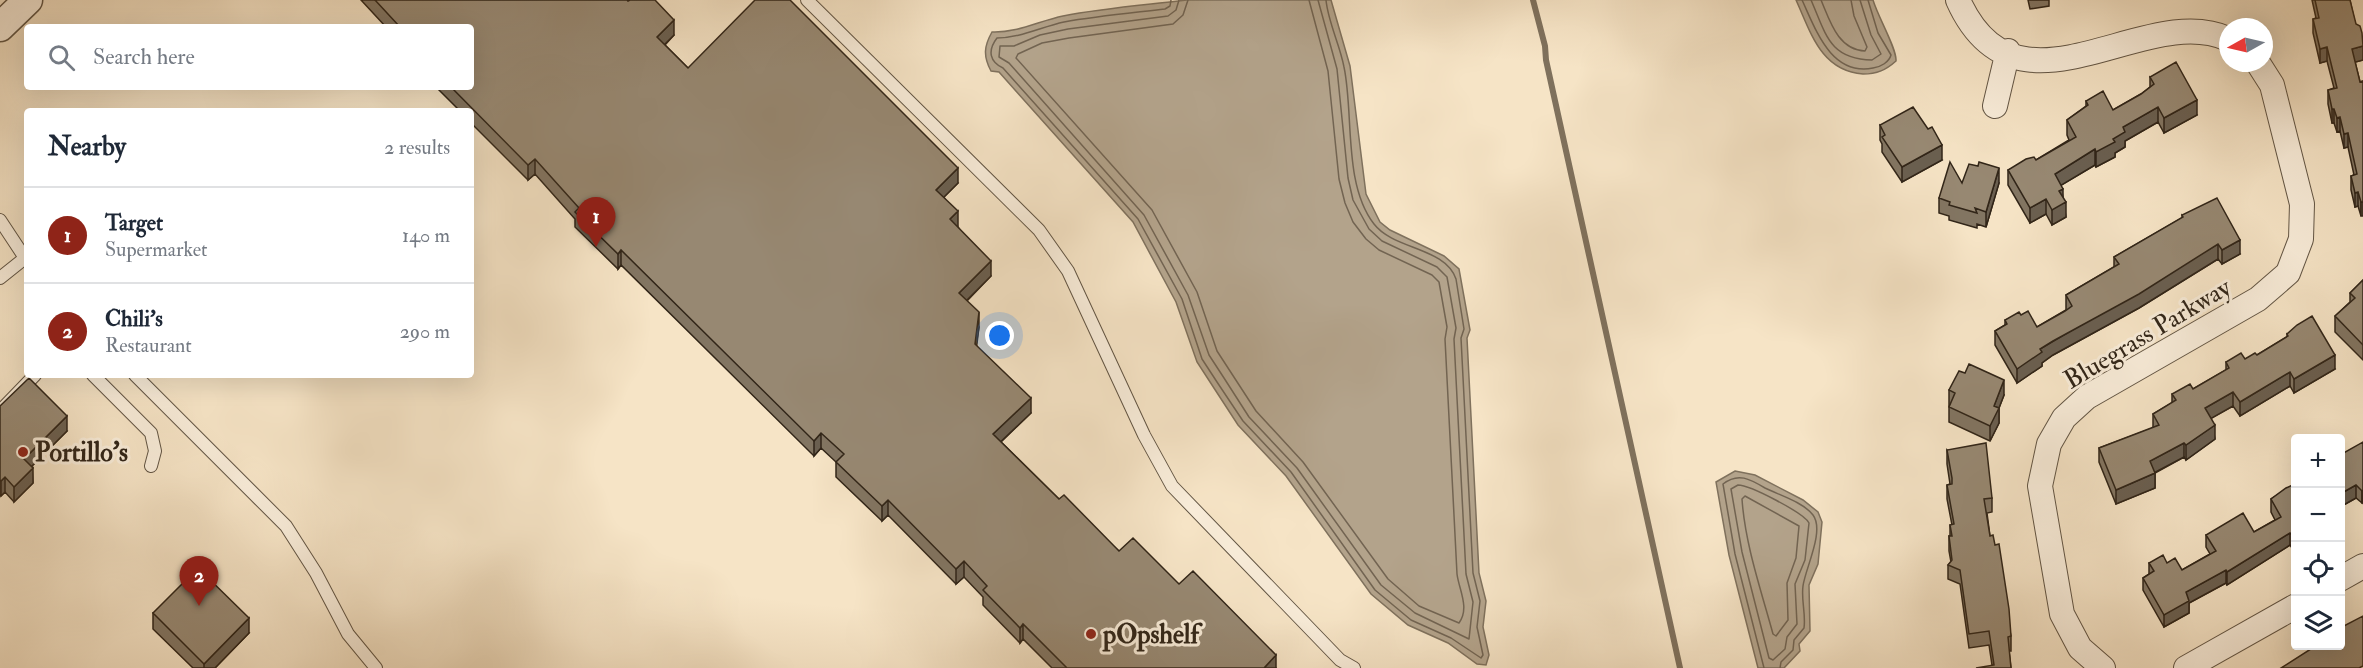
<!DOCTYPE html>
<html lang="en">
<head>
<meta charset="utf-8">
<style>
  body { margin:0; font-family:"IM FELL Double Pica",serif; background:#f6f6f7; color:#1f2937 }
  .controls { position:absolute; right:18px; bottom:18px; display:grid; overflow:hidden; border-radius:6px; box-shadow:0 6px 24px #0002 }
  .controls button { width:54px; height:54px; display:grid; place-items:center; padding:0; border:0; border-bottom:2px solid #e0e1e3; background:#fff; color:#1f2937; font:30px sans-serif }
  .compass { position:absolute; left:2219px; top:18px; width:54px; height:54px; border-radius:50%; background:#fff; box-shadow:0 6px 24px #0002; rotate:262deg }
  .you { position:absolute; left:1000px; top:336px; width:21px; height:21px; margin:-15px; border:4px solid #fff; border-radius:50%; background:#1a73e8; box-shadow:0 0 0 9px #1a73e833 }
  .badge { display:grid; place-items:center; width:39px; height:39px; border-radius:50%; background:#8f2418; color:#fff; font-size:20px; font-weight:700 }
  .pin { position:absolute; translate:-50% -50px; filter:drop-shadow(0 2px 3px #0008) }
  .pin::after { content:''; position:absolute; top:32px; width:21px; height:18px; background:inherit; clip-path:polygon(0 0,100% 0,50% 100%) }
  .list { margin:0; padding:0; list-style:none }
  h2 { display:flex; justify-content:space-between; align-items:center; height:78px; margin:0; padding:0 24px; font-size:26px }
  h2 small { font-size:20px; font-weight:400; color:#747a83 }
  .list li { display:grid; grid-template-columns:39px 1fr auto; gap:18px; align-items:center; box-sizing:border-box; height:96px; padding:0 24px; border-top:2px solid #e0e1e3 }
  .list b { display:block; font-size:22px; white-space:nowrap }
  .list p { margin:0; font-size:20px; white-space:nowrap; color:#747a83 }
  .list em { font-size:20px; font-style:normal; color:#747a83 }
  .icon { flex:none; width:33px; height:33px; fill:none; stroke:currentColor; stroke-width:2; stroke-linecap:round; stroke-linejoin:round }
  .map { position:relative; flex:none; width:2363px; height:668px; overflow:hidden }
  .search { position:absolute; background:#fff; box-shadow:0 6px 24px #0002; left:24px; top:24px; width:450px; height:66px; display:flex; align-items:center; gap:15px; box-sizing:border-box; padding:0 21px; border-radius:6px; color:#747a83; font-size:22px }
  .panel { position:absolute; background:#fff; box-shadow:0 6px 24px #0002; left:24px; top:108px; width:450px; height:270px; border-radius:6px }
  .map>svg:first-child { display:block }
  .water { fill:#b3a38b; stroke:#7f715d; stroke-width:1.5 }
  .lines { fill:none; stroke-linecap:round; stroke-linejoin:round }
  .shore { stroke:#726452; stroke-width:1.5 }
  .stream { stroke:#7f715d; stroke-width:6 }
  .service-casing { stroke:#625544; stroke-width:14 }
  .minor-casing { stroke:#625544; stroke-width:26 }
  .tertiary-casing { stroke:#625544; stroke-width:31 }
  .service { stroke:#f9edda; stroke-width:12 }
  .minor { stroke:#f9edda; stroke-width:24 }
  .tertiary { stroke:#f9edda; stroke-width:28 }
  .wall { fill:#827562; stroke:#312518; stroke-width:1.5 }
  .shaded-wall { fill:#6a5f50; stroke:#312518; stroke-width:1.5 }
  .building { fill:#978872; stroke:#312518; stroke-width:1.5 }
  .poi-dot { fill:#8f2418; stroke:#f9edda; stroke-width:2 }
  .labels { text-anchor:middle; stroke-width:6; stroke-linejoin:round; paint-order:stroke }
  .street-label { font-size:26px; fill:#312518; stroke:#f9edda }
  .poi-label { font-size:26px; font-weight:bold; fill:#312518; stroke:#f9edda; text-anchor:start }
</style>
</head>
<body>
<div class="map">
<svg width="2363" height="668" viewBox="0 0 2363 668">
  <rect width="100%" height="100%" fill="#f6e4c6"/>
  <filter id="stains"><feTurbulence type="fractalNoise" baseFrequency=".00333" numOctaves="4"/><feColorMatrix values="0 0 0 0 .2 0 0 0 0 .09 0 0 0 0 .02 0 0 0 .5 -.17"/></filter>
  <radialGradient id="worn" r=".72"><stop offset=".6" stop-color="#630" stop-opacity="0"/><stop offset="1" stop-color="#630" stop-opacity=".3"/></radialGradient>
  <!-- water -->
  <path class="water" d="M 1187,0 L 1331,0 L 1350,66 L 1366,194 L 1380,222 L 1390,230 L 1444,256 L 1459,269 L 1470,330 L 1467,338 L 1479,573 L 1486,601 L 1483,627 L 1489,655 L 1486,665 L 1477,664 L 1448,643 L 1408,625 L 1371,594 L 1286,476 L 1238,425 L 1212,385 L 1197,362 L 1176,302 L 1133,222 L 999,72 L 991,71 C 983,56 984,46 992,32 C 1017,33 1039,21 1063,16 C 1104,8 1146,5 1187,0 Z
    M 1796,0 L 1873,0 C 1878,17 1897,49 1896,61 C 1886,70 1877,74 1863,74 C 1821,71 1811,33 1796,0 Z
    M 1735,471 L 1755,475 L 1803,500 L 1818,512 L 1822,522 L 1818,564 L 1809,585 L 1810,631 L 1799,644 L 1800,651 L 1784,668 L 1758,668 L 1729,555 L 1716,482 Z"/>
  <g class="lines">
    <!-- shore -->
    <path class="shore" d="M 1171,0 L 1170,6 L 1165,9 C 1131,13 1097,16 1064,22 C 1041,27 1020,38 997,38 C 987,51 990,62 1003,68 L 1138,219 L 1182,299 L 1202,359 L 1217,382 L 1243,421 L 1291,472 L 1375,590 L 1411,620 L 1451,638 L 1481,658 L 1483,655 L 1477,627 L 1480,601 L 1473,573 L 1461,338 L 1464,329 L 1456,279 C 1445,247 1394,250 1374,224 C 1343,184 1354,114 1344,67 C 1340,45 1328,22 1326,0
      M 1179,0 L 1176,10 L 1168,16 L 1068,29 L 1040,35 L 1014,46 L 1000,46 L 999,57 L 1009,63 L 1144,215 L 1188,295 L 1209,355 L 1224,378 L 1249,417 L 1297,468 L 1381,585 L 1415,613 L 1469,639 L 1473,602 L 1466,574 L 1454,339 L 1456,328 L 1447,277 L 1437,267 L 1382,241 L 1369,229 L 1353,200 L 1348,178 L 1337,69 L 1318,0
      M 1188,0 L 1183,15 L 1173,24 L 1069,38 L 1042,43 L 1018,54 L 1016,58 L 1152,210 L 1197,292 L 1217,351 L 1256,411 L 1303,462 L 1388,579 L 1419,606 L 1459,623 C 1470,608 1459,590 1457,574 L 1445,339 L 1447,327 L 1439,282 L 1432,275 L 1379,250 L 1366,239 L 1353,222 L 1345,203 L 1339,179 L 1328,71 L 1309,0
      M 1802,0 C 1816,30 1831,76 1873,68 C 1881,67 1889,62 1891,55 L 1878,33 L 1868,0
      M 1811,0 C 1826,34 1829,59 1872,60 L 1881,54 L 1871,35 L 1860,0
      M 1821,0 C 1830,21 1838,50 1865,51 L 1867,47 L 1854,16 L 1851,0
      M 1738,485 C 1750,485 1804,513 1809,523 L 1805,560 L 1795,584 L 1797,624 L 1787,637 L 1785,649 L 1773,660 L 1769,658 L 1742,552 L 1731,489 Z
      M 1745,496 L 1799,526 L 1796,558 L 1787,583 L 1788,620 L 1776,636 L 1773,634 C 1761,590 1745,544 1742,499 Z
      M 1764,668 L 1735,554 L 1723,484 C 1738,472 1750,479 1765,488 C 1779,495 1803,502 1813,515 C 1825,531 1805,569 1803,586 C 1801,600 1806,614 1804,628 L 1794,640 L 1793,650 L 1781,662 L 1780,668"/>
    <!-- stream -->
    <path class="stream" d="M 1533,0 L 1545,46 L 1546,60 L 1680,668"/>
    <!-- service casing -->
    <g class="service-casing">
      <path id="service" d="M 807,0 L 1039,230 L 1068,271 L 1144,435 L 1172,486 L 1340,660 L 1354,668
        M 0,220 L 27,261
        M 0,278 L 25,258
        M 93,375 L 151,433 L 155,451 L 151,466
        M 135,375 L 286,526 L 316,573 L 348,634 L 376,668
        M 0,411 L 35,375"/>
    </g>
    <!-- minor casing -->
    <g class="minor-casing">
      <path id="minor" d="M 1958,0 C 2017,132 2144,0 2228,39
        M 1995,106 L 2008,51
        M 2340,579 L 2363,566
        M 2103,668 L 2080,648 L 2062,614 L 2040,486 L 2049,444 L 2064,418 L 2087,397 L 2258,299 L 2288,273 L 2301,239 L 2302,204 L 2272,85 L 2258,63
        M 2186,668 L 2296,606"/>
    </g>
    <!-- tertiary casing -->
    <g class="tertiary-casing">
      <path id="tertiary" d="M 0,27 L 28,0"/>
    </g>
    <!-- service -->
    <use href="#service" class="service"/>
    <!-- minor -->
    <use href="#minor" class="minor"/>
    <!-- tertiary -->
    <use href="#tertiary" class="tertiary"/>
  </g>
  <!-- wall -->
  <path class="wall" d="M 361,0 L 627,0 L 674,35 L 665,45 L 688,68 L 958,183 L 944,197 L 958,227 L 991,276 L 967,301 L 979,327 L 976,346 L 1031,413 L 1001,442 L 1059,499 L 1119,551 L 1179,584 L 1276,668 L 1052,668 L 1023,639 L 1020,643 L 983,605 L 983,597 L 964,577 L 956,584 L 888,515 L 882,521 L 836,477 L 836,462 L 821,448 L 814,456 L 621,265 L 618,269 L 575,227 L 575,219 L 535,174 L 528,180 L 471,123 L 471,111 L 460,111 L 436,87 L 471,87 L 471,27 L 386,27 Z
    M 2028,0 L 2049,0 L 2049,6 L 2030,9 Z
    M 2312,0 L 2350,0 L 2363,60 L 2355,62 L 2360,82 L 2363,81 L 2361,216 L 2358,206 L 2355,207 L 2351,190 L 2351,176 L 2354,175 L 2348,147 L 2344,148 L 2340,131 L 2337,132 L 2334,123 L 2332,123 L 2328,104 L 2328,90 L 2334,88 L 2327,61 L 2320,63 L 2313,33 L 2313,19 L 2316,18 Z
    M 2150,77 L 2197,115 L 2164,133 L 2158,122 L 2125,141 L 2125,147 L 2115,153 L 2115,157 L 2096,167 L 2095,165 L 2061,185 L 2066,217 L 2052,225 L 2046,214 L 2030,223 L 2008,185 L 2008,170 L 2036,160 L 2069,140 L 2067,135 L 2067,120 L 2086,106 L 2086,101 L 2113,110 L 2141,94 L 2150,87 Z
    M 1880,125 L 1942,160 L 1902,182 L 1882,152 L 1882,144 L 1880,140 Z
    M 1962,183 L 1999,183 L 1986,227 L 1977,224 L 1977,228 L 1949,220 L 1949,216 L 1939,213 L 1939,198 Z
    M 2182,215 L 2240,254 L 2222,264 L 2218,259 L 2139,308 L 2053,355 L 2042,363 L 2042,366 L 2017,383 L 1995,345 L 1995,331 L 2005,325 L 2005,320 L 2021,315 L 2037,327 L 2066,310 L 2066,295 L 2114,267 L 2114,257 L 2182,218 Z
    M 2363,280 L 2363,360 L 2335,332 L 2335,316 L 2350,302 L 2350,293 Z
    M 2287,334 L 2335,369 L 2294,393 L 2290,386 L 2240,416 L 2233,406 L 2211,418 L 2215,439 L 2186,460 L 2184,457 L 2155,473 L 2155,488 L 2116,504 L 2099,462 L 2099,448 L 2153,428 L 2153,414 L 2172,403 L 2172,394 L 2193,389 L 2226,370 L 2226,362 L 2245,359 L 2257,355 L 2287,337 Z
    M 1949,390 L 2004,395 L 1999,408 L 1999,423 L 1990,441 L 1949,422 Z
    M 0,406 L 67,431 L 32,466 L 33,483 L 14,502 L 5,492 L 1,496 L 0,495 Z
    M 2363,442 L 2362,503 L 2356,498 L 2340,507 Z
    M 1947,450 L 1992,498 L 1992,512 L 1987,513 L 1990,536 L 2011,636 L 2011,651 L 2009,651 L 2011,668 L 1992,665 L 1989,645 L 1969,648 L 1960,584 L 1948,579 L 1948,565 L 1951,562 L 1949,551 L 1949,536 L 1950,536 L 1950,525 L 1952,525 L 1947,499 L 1947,485 L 1950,484 L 1947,464 Z
    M 2295,484 L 2292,548 L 2290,545 L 2227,585 L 2226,583 L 2189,603 L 2189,613 L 2164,627 L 2143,590 L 2143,578 L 2149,574 L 2149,563 L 2167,563 L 2182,570 L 2210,554 L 2206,547 L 2206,535 L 2254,532 L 2275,520 L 2271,512 L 2271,499 Z
    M 153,613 L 249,633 L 215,668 L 193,668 L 153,629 Z"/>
  <!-- shaded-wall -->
  <path class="shaded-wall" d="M 674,20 L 674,35 L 657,52 L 657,37 Z
    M 2363,46 L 2363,60 L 2352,63 L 2352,49 Z
    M 2327,47 L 2327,61 L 2320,63 L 2320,49 Z
    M 2197,100 L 2197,115 L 2164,133 L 2164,118 Z
    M 2158,107 L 2158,122 L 2125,141 L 2125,147 L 2115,153 L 2115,157 L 2096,167 L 2096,152 L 2113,139 L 2123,127 Z
    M 2332,109 L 2334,109 L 2334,123 L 2332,123 Z
    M 2340,117 L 2340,131 L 2337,132 L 2337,118 Z
    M 2348,133 L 2348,147 L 2344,148 L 2344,134 Z
    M 1942,145 L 1942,160 L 1902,182 L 1902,167 Z
    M 2095,149 L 2095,165 L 2055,189 L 2055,174 Z
    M 535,159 L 535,174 L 528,180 L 528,165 Z
    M 958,168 L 958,183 L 936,205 L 936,190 Z
    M 1999,168 L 1999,183 L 1986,227 L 1986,212 Z
    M 2063,189 L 2063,203 L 2066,202 L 2066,217 L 2052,225 L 2052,210 L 2059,191 Z
    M 2358,192 L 2358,206 L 2355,207 L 2355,193 Z
    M 2046,199 L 2046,214 L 2030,223 L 2030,208 Z
    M 2361,202 L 2363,202 L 2363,216 L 2361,216 Z
    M 958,211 L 958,226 L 950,235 L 950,219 Z
    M 2240,240 L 2240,254 L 2222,264 L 2222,250 Z
    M 2218,244 L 2218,259 L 2139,308 L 2053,355 L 2042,363 L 2042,366 L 2017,383 L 2017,369 L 2040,349 Z
    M 621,250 L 621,265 L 618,269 L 618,254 Z
    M 991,261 L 991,276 L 959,308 L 959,293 Z
    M 979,312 L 979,327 L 975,360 L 975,344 Z
    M 2335,355 L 2335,369 L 2294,393 L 2294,379 Z
    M 2290,372 L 2290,386 L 2240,416 L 2240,402 Z
    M 2004,380 L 2004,395 L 1999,408 L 1999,423 L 1990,441 L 1990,426 L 1994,406 Z
    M 2233,392 L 2233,406 L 2205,422 L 2205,408 Z
    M 1031,398 L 1031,413 L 993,449 L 993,434 Z
    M 67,416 L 67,431 L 24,474 L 24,459 Z
    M 2215,425 L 2215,439 L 2186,460 L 2186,445 Z
    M 821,433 L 821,448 L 814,456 L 814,441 Z
    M 2184,443 L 2184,457 L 2150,475 L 2150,461 Z
    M 33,468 L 33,483 L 14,502 L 14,487 Z
    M 2155,473 L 2155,488 L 2116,504 L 2116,490 Z
    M 5,477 L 5,492 L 1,496 L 1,481 Z
    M 2356,485 L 2356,498 L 2340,507 L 2340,494 Z
    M 2363,490 L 2363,503 L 2362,503 L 2362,491 Z
    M 888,500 L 888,515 L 882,521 L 882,506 Z
    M 2290,533 L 2290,545 L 2227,585 L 2227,572 Z
    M 2295,533 L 2295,546 L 2292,548 L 2292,535 Z
    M 964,561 L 964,577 L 956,584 L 956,569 Z
    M 2226,570 L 2226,583 L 2189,603 L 2189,613 L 2164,627 L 2164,615 L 2186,592 Z
    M 249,618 L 249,633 L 215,668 L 204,668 L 204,664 Z
    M 1023,624 L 1023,639 L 1020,643 L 1020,628 Z
    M 1276,655 L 1276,668 L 1264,668 Z"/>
  <!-- building -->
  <path class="building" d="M 375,0 L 627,0 L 628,1 L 630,0 L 655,0 L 674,20 L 657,37 L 688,68 L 755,0 L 790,0 L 958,168 L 936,190 L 958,211 L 950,219 L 991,261 L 959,293 L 979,312 L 975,344 L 1031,398 L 993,434 L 1059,499 L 1064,495 L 1119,551 L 1133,538 L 1179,584 L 1193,571 L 1276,655 L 1264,668 L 1067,668 L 1023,624 L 1020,628 L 983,590 L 987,586 L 964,561 L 956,569 L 888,500 L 882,506 L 836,462 L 844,454 L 821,433 L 814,441 L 621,250 L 618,254 L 575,212 L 579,208 L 535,159 L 528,165 L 451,87 L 471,87 L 471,27 L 400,27 Z
    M 2315,0 L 2350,0 L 2356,24 L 2360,26 L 2362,33 L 2363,46 L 2352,49 L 2360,82 L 2363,81 L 2363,202 L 2361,202 L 2358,192 L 2355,193 L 2351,176 L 2357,174 L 2348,133 L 2344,134 L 2340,117 L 2337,118 L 2334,109 L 2332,109 L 2328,90 L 2337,88 L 2327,47 L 2320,49 L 2313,19 L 2319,18 Z
    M 2176,62 L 2197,100 L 2164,118 L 2158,107 L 2123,127 L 2125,132 L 2113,139 L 2115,142 L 2096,152 L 2095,149 L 2055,174 L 2063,189 L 2059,191 L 2066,202 L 2052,210 L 2046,199 L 2030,208 L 2008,170 L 2026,159 L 2034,157 L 2036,160 L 2076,137 L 2067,120 L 2088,105 L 2086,101 L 2103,91 L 2113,110 L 2141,94 L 2154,84 L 2150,77 Z
    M 1913,107 L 1928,129 L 1932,127 L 1942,145 L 1902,167 L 1882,137 L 1885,135 L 1880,125 Z
    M 1950,162 L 1962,183 L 1969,164 L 1978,166 L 1979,162 L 1999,168 L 1986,212 L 1975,208 L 1977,213 L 1949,205 L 1950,202 L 1939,198 Z
    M 2217,198 L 2240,240 L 2222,250 L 2218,244 L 2139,294 L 2053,341 L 2040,349 L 2042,352 L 2017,369 L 1995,331 L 2007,324 L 2005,320 L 2019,312 L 2021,315 L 2028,311 L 2037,327 L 2065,311 L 2072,306 L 2066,295 L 2119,264 L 2114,257 L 2183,217 L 2182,215 Z
    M 2363,280 L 2363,345 L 2335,316 L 2355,298 L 2350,293 Z
    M 2312,316 L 2335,355 L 2294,379 L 2290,372 L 2240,402 L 2233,392 L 2205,408 L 2215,425 L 2186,445 L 2184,443 L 2150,461 L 2155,473 L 2116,490 L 2099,448 L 2159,425 L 2153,414 L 2176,400 L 2172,394 L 2190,384 L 2193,389 L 2229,368 L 2226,362 L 2241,353 L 2245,359 L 2255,353 L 2257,355 L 2288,336 L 2287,334 L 2297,325 Z
    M 1969,364 L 2004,380 L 1994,406 L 1999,408 L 1990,426 L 1949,407 L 1955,393 L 1949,390 L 1959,371 L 1965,373 Z
    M 29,378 L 67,416 L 24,459 L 33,468 L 14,487 L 5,477 L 1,481 L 0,480 L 0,406 Z
    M 2363,442 L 2363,490 L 2362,491 L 2356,485 L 2340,494 L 2340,455 Z
    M 1986,443 L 1992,498 L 1984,499 L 1990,536 L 1993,535 L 1995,545 L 1999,544 L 2009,609 L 2011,636 L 2008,637 L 2011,668 L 1976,668 L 1994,665 L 1989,631 L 1969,634 L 1960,570 L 1948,565 L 1952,560 L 1949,536 L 1952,536 L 1950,525 L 1954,524 L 1947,485 L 1952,484 L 1952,478 L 1947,450 Z
    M 2295,484 L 2295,533 L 2292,535 L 2290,533 L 2227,572 L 2226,570 L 2186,592 L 2189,601 L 2164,615 L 2143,578 L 2154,571 L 2149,563 L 2163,555 L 2167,563 L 2175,558 L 2182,570 L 2216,551 L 2206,535 L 2243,513 L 2254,532 L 2281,517 L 2271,499 L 2286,488 Z
    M 198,568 L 249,618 L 204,664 L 153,613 Z
    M 2363,616 L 2363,666 L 2359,668 L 2281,668 L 2317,645 L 2340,645 L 2340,628 Z"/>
  <!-- markers -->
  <g class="poi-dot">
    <circle cx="23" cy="452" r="6"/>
    <circle cx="1091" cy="634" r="6"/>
  </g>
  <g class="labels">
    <!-- street labels -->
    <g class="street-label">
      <text transform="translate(2147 333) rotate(-31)" y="9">Bluegrass Parkway</text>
    </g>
    <!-- poi labels -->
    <g class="poi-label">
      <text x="35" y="461">Portillo's</text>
      <text x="1103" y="643">pOpshelf</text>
    </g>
  </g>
  <rect width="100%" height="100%" filter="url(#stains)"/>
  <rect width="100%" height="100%" fill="url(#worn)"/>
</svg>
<div class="controls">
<button>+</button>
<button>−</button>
<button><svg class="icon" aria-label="locate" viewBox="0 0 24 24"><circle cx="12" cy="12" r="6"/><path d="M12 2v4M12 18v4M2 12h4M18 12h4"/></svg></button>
<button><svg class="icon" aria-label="layers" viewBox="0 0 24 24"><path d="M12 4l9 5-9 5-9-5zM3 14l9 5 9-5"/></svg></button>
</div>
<svg class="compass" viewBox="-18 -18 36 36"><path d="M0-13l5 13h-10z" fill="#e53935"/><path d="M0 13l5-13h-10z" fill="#747a83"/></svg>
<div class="you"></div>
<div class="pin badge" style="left:596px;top:247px">1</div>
<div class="pin badge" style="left:199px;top:606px">2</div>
<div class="search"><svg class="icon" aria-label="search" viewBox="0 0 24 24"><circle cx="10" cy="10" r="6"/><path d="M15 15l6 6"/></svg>Search here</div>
<section class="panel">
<h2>Nearby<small>2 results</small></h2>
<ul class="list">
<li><span class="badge">1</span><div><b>Target</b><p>Supermarket</p></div><em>140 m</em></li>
<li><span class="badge">2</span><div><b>Chili's</b><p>Restaurant</p></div><em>290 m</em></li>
</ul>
</section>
</div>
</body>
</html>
